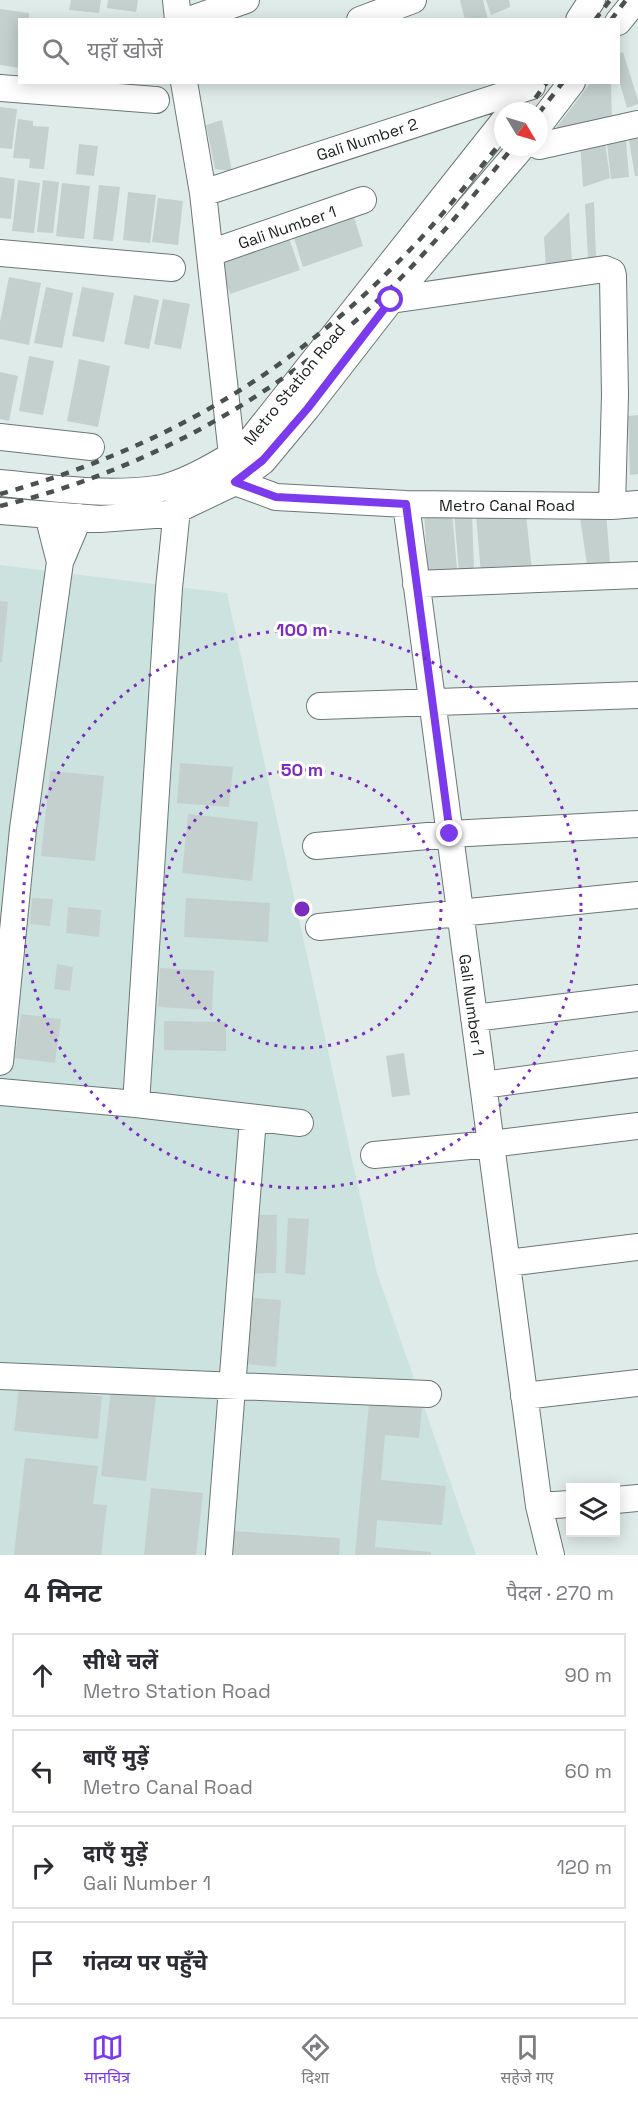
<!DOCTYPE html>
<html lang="hi">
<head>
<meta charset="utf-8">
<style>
  body { margin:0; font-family:"Space Grotesk","Noto Sans Devanagari",sans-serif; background:#f7f7f7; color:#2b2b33 }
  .controls { position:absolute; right:18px; bottom:18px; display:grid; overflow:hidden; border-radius:0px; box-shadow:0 3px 15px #0003 }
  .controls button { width:54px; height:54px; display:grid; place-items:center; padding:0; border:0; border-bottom:2px solid #e1e1e2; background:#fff; color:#2b2b33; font:30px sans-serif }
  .compass { position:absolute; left:494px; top:102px; width:54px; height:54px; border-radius:50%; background:#fff; box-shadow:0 3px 15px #0003; rotate:128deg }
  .stop { position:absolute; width:18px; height:18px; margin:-14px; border:4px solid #7c3aed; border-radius:50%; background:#fff }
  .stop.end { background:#7c3aed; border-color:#fff; box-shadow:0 2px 6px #0008 }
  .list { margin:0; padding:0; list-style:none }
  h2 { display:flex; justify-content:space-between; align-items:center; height:78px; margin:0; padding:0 24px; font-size:26px }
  h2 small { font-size:20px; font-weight:400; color:#7c7c81 }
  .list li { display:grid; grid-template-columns:39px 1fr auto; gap:18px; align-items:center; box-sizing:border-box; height:84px; margin:0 12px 12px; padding:0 12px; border:2px solid #e1e1e2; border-radius:0px }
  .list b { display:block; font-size:22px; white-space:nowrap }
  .list p { margin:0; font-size:20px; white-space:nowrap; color:#7c7c81 }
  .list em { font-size:20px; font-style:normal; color:#7c7c81 }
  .icon { flex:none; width:33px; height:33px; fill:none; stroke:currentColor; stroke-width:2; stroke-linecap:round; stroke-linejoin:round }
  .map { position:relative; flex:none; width:638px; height:1555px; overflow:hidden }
  .search { position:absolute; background:#fff; box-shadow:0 3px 15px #0003; left:18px; right:18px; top:18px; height:66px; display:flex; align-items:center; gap:15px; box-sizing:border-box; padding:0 21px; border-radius:0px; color:#7c7c81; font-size:22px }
  .sheet { height:462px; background:#fff }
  nav { display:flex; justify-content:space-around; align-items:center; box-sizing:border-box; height:84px; border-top:2px solid #e1e1e2; background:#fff; font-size:16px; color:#7c7c81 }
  nav a { display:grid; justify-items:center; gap:3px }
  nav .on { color:#7c3aed }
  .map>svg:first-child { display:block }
  .built { fill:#cce2df }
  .building { fill:#c4d0ce }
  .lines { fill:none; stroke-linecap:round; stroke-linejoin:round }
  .minor-casing { stroke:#6c7775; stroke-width:28 }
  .minor { stroke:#fff; stroke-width:26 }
  .rail { stroke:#4a5150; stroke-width:4.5; stroke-dasharray:8 8; stroke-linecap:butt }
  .route { stroke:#7c3aed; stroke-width:8 }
  .ring { fill:none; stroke:#7b2cbf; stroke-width:3; stroke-dasharray:3 6 }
  .labels { text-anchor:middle; stroke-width:6; stroke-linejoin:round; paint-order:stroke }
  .street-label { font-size:16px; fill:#1b201f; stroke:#fff }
  .centre { fill:#7b2cbf; stroke:#fff; stroke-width:3 }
  .ring-label { font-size:18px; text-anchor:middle; font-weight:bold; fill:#7b2cbf; stroke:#fff; stroke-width:6; stroke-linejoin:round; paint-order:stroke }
</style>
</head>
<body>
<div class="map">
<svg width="638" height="1555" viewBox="0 0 638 1555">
  <rect width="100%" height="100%" fill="#dfebe9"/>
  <!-- built -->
  <path class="built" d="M 0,565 L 227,593 L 377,1273 L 476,1555 L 0,1555 Z"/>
  <!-- building -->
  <path class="building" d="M 71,0 L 101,0 L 99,13 L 69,10 Z
    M 108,0 L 138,0 L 136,12 L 107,8 Z
    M 460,0 L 483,0 L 488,20 L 465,20 Z
    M 486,0 L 509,0 L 510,7 L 491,15 Z
    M 0,9 L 29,13 L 29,20 L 20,20 L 20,68 L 0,65 Z
    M 623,52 L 638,100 L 638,104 L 627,108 L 618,77 L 618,54 Z
    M 591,82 L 611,82 L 612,122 L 558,134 L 556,128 Z
    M 0,107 L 17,109 L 12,149 L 0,148 Z
    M 18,119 L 33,121 L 33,126 L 49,127 L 44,169 L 29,168 L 30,159 L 13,158 Z
    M 222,120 L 232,171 L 215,169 L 206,125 Z
    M 638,126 L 638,176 L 635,176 L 627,128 Z
    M 625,129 L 629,177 L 611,179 L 606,135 Z
    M 604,135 L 610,178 L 583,187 L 580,141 Z
    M 79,144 L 98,146 L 94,176 L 76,174 Z
    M 0,177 L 15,179 L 11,219 L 0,218 Z
    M 18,180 L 40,183 L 34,233 L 12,231 Z
    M 43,180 L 59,182 L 53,233 L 37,232 Z
    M 62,183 L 90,186 L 84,239 L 56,236 Z
    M 99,185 L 120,187 L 113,241 L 93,239 Z
    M 128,192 L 156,195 L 150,243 L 123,240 Z
    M 158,198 L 183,201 L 178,245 L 152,242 Z
    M 594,202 L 596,258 L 588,259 L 585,204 Z
    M 569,212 L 572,262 L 546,269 L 544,237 Z
    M 353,214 L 363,246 L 303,267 L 293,235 Z
    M 288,235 L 300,270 L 230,294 L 218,259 Z
    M 9,277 L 41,283 L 29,345 L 0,339 L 0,322 Z
    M 46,287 L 73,293 L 62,348 L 34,343 Z
    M 82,287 L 114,293 L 104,342 L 72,336 Z
    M 134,295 L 159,300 L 149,349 L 124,344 Z
    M 163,299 L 190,304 L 181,349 L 154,344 Z
    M 29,356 L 54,361 L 43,415 L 19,411 Z
    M 79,359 L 110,366 L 98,427 L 67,421 Z
    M 0,372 L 18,376 L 9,421 L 0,419 Z
    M 638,415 L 638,474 L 630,475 L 628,416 Z
    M 452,511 L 457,569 L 428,574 L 424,513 Z
    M 606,512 L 610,563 L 587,565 L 580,517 Z
    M 454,513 L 472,513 L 474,571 L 459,572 Z
    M 526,514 L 532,571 L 481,574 L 476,515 Z
    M 0,601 L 8,602 L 2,662 L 0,662 Z
    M 180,763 L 233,767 L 229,807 L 177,803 Z
    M 50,771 L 104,776 L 95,861 L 41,856 Z
    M 188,814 L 258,822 L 252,881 L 182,873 Z
    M 32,898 L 53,899 L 50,926 L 30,924 Z
    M 186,898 L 270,903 L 268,942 L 184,937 Z
    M 68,907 L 101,910 L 99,937 L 66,933 Z
    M 57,964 L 73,967 L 70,991 L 54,989 Z
    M 160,968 L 214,971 L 212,1010 L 158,1007 Z
    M 21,1014 L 61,1019 L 55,1063 L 15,1058 Z
    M 164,1021 L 226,1022 L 226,1051 L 164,1050 Z
    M 404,1053 L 410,1095 L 392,1097 L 386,1056 Z
    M 250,1215 L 277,1215 L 276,1273 L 250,1274 Z
    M 288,1218 L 309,1219 L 305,1275 L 285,1273 Z
    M 253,1298 L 281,1300 L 276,1367 L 247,1364 Z
    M 112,1381 L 157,1387 L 146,1481 L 101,1476 Z
    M 19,1387 L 102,1396 L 98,1439 L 14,1431 Z
    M 369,1403 L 422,1407 L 419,1438 L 385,1435 L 381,1480 L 446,1486 L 442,1525 L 377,1520 L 375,1547 L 431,1552 L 431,1555 L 355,1555 Z
    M 25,1458 L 98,1466 L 93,1504 L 107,1505 L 101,1555 L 14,1555 Z
    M 151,1488 L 203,1493 L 196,1555 L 144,1555 Z
    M 232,1531 L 340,1538 L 339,1555 L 230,1555 Z"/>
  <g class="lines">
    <!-- minor casing -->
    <g class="minor-casing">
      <path id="minor" d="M 176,0 L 178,20
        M 189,20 L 246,0
        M 360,20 L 413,0
        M 579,20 L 592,0
        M 618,22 L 636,0
        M 184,82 L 203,193 L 235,482 L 276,497 L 406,504 L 612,506 L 638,504
        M 0,88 L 156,100
        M 539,125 L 572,82
        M 539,146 L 638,124
        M 203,193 L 532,86
        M 0,253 L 172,268
        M 210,253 L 363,200
        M 391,300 L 605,269 L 612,272 L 613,276 L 615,395 L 612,506
        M 0,437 L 91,447
        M 0,483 C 52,488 104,496 156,489 C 182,486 226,460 247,445 L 503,122
        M 406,504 L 539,1506 L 551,1555
        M 0,511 L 100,519 L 168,514 L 235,482 L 263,461 L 307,408 L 391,300 L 522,147
        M 48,515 L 60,562 L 79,517
        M 416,584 L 638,575
        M 320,706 L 638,695
        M 316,846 L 450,834 L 638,824
        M 319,927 L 638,895
        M 474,1018 L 638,998
        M 0,1062 L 23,829 L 60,562
        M 483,1085 L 638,1064
        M 0,1092 L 136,1104 L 300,1123
        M 136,1104 L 169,588 L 177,509
        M 374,1155 L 491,1144 L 638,1126
        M 507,1263 L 638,1247
        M 0,1376 L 428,1394
        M 524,1396 L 638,1383
        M 616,1500 L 638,1498
        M 539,1506 L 570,1504
        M 219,1555 L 253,1118"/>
    </g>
    <!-- minor -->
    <use href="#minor" class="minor"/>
    <!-- rail -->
    <path class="rail" d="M 595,20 L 610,0
      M 611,20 L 626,0
      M 526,111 L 547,82
      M 539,113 L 563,82
      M 0,494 C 155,451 283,379 396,264 C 435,226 468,182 503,140
      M 0,506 C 138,473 272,401 375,303 C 426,256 469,201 513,147"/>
  </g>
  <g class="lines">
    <!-- route -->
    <path class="route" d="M 391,300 L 308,408 L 263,460 L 235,482 L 276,497 L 406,504 L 450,834"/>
  </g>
  <!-- distance rings -->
  <g class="ring">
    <circle cx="302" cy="909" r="139"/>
    <circle cx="302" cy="909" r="279"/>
  </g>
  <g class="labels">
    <!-- street labels -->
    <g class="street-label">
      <text transform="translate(367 139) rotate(-18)" y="6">Gali Number 2</text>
      <text transform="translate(287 227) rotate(-19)" y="6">Gali Number 1</text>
      <text transform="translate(294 384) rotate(-51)" y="6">Metro Station Road</text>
      <text x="507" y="511">Metro Canal Road</text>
      <text transform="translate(472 1005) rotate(82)" y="6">Gali Number 1</text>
    </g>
  </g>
  <circle cx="302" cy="909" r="9" class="centre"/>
  <g class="ring-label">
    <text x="302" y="636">100 m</text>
    <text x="302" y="776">50 m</text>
  </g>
</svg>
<div class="controls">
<button><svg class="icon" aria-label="layers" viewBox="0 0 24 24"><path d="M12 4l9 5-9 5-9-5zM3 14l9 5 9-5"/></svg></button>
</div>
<svg class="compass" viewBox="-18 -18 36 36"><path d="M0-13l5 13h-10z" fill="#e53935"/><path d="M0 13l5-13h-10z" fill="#7c7c81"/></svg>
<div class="stop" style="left:391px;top:300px"></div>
<div class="stop end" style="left:450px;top:834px"></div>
<div class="search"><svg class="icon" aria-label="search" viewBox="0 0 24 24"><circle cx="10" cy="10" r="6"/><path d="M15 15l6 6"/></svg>यहाँ खोजें</div>
</div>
<section class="sheet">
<h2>4 मिनट<small>पैदल · 270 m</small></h2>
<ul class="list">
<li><svg class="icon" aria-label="ahead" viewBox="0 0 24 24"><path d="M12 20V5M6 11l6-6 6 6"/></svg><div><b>सीधे चलें</b><p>Metro Station Road</p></div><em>90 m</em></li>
<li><svg class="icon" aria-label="left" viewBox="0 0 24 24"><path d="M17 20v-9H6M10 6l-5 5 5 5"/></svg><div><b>बाएँ मुड़ें</b><p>Metro Canal Road</p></div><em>60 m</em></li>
<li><svg class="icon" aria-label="right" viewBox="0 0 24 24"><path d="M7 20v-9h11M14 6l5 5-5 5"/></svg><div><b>दाएँ मुड़ें</b><p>Gali Number 1</p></div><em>120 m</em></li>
<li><svg class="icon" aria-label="arrive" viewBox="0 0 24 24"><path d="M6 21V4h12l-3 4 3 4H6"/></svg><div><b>गंतव्य पर पहुँचे</b></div></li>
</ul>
</section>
<nav>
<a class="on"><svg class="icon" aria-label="map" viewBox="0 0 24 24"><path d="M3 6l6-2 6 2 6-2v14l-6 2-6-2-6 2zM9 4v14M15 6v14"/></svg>मानचित्र</a>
<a><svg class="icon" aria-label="directions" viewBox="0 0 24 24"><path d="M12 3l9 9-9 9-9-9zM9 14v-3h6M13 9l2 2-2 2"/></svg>दिशा</a>
<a><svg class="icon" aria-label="saved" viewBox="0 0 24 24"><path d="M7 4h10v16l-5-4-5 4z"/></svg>सहेजे गए</a>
</nav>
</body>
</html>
